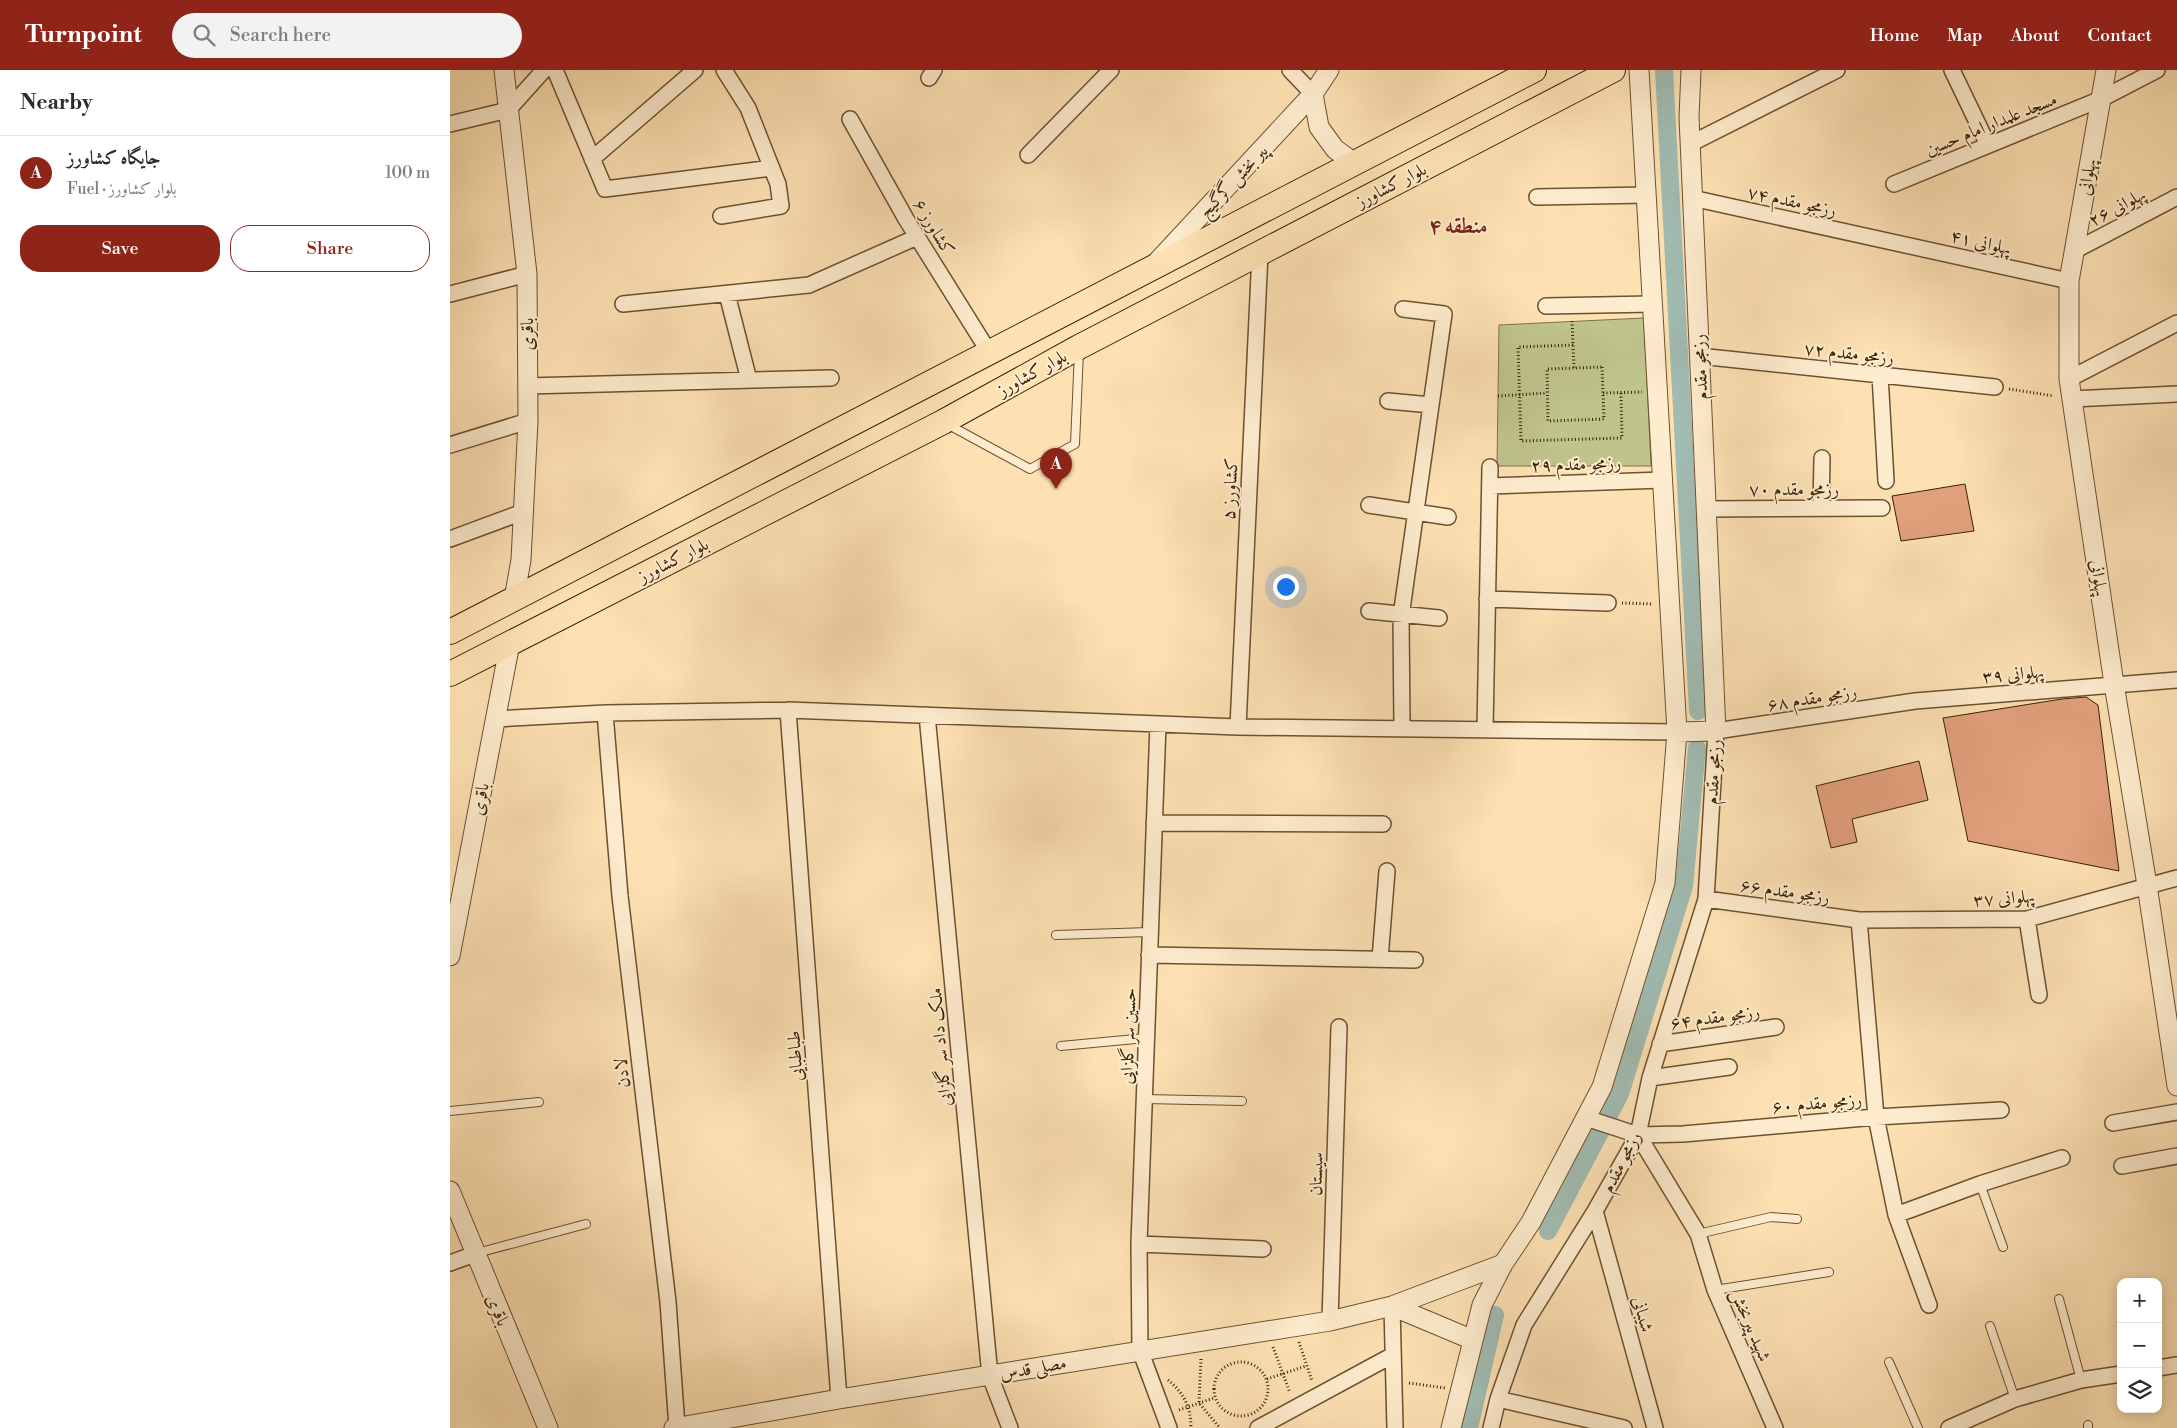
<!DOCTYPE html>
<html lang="en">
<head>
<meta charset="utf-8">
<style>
  body { margin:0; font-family:"Libre Bodoni",Amiri,serif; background:#f2f2f3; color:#2b2b33 }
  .controls { position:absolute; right:15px; bottom:15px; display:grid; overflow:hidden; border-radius:10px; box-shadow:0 2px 12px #0003 }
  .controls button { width:45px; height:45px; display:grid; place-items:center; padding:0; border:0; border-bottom:1px solid #e1e1e2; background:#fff; color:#2b2b33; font:25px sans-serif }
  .you { position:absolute; left:835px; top:516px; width:18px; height:18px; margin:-12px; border:4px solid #fff; border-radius:50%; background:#1a73e8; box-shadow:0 0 0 8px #1a73e833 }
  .badge { display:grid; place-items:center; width:32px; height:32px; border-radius:50%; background:#8f2418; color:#fff; font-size:16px; font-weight:700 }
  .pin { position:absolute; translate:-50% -41px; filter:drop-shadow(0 1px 2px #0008) }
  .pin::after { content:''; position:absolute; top:26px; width:18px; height:15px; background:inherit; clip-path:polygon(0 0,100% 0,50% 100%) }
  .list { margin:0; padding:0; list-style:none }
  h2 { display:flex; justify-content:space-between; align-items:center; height:65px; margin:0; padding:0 20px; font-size:21px }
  h2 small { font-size:16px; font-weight:400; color:#7c7c81 }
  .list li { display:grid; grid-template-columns:32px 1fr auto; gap:15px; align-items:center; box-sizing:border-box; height:75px; padding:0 20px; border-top:1px solid #e1e1e2 }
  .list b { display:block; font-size:19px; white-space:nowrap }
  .list p { margin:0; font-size:16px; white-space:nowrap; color:#7c7c81 }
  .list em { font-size:16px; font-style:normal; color:#7c7c81 }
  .actions { display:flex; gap:10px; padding:15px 20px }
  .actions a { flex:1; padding:11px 0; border:1px solid #8f2418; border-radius:20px; text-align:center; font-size:18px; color:#8f2418 }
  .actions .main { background:#8f2418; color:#fff }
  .icon { flex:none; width:28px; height:28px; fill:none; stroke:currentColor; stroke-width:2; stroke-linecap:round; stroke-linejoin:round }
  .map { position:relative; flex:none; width:1727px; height:1358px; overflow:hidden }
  header { display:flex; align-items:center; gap:30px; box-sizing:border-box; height:70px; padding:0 25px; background:#8f2418; color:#fff }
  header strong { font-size:24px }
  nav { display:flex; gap:28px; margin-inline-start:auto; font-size:18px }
  .search { width:350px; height:45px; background:#f2f2f3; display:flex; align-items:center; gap:12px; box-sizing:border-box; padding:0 18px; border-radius:28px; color:#7c7c81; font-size:19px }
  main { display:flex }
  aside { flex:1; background:#fff }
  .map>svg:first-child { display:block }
  .green { fill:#bfc38c; stroke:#7e7248 }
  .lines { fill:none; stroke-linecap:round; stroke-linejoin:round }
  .canal { stroke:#a1bcb3; stroke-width:18 }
  .building { fill:#e2a07c; stroke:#3c2103 }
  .service-casing { stroke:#6c512f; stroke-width:10 }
  .minor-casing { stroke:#6c512f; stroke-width:18 }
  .tertiary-casing { stroke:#6c512f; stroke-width:21 }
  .primary-casing { stroke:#3c2103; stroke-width:26 }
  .path { stroke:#3c2103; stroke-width:3; stroke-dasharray:1 2.5; stroke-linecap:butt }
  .service { stroke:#feecce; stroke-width:8 }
  .minor { stroke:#feecce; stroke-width:15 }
  .tertiary { stroke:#feecce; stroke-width:19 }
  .primary { stroke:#fde1b3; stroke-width:24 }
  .labels { text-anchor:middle; stroke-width:4; stroke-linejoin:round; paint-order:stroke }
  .street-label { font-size:18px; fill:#3c2103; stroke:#feecce }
  .district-label { font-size:22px; font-weight:bold; fill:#7a1f14; stroke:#feecce }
</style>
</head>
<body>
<header>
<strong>Turnpoint</strong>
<div class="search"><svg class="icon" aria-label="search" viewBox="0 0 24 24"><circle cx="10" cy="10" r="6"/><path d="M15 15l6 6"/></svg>Search here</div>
<nav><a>Home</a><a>Map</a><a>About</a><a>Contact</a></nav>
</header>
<main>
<aside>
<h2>Nearby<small></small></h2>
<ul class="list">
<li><span class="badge">A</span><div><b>جایگاه کشاورز</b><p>Fuel · بلوار کشاورز</p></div><em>100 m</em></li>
</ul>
<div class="actions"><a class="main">Save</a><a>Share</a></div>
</aside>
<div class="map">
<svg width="1727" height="1358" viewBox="0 0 1727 1358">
  <rect width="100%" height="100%" fill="#fde1b3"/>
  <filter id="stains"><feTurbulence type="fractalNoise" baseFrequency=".004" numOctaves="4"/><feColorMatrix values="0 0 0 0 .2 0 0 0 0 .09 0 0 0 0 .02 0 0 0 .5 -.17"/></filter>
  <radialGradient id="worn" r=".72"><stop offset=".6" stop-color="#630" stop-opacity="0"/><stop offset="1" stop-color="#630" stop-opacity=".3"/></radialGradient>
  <!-- green -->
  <path class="green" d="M 1194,248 L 1201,396 L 1047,396 L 1049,255 Z"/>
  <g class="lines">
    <!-- canal -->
    <path class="canal" d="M 1214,0 L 1248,641
      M 1098,1161 L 1170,1024 L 1234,816 L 1247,678
      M 1019,1358 L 1045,1245"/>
  </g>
  <!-- building -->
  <path class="building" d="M 1515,414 L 1524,461 L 1451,471 L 1442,426 Z
    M 1636,627 L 1648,635 L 1669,801 L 1518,771 L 1493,648 L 1612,629 Z
    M 1469,691 L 1478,730 L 1402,749 L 1407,772 L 1381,778 L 1366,716 Z"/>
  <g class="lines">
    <!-- service casing -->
    <g class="service-casing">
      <path id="service" d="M 497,354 L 580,399 L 625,374 L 629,281
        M 606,865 L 700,862
        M 611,976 L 696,968
        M 694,1029 L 792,1031
        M 0,1041 L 89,1032
        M 1530,1114 L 1553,1177
        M 1248,1164 L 1321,1147 L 1347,1149
        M 27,1183 L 136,1154
        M 1265,1220 L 1379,1202
        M 1609,1229 L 1631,1310
        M 1540,1256 L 1565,1329
        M 1439,1292 L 1468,1358
        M 1638,1355 L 1638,1358"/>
    </g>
    <!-- minor casing -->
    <g class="minor-casing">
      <path id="minor" d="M 105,0 L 155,119 L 322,98
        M 840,0 L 863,24
        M 1502,0 L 1538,75
        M 479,8 L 484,0
        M 400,49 L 456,149 L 539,282
        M 0,54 L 58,40 L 94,0
        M 1240,74 L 1387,0
        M 578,85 L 661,0
        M 142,89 L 245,0
        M 1444,114 L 1651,29 L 1707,0
        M 1087,127 L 1196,125
        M 1242,128 L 1619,211
        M 271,146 L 331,136 L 328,114 L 298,38 L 274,0
        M 1624,181 L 1727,127
        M 0,224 L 77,204
        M 277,224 L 299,310
        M 173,234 L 359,215 L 467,167
        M 1096,236 L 1202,234
        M 1249,286 L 1545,317
        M 1430,305 L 1436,411
        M 1619,309 L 1727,253
        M 77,316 L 381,308
        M 1622,329 L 1727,324
        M 938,331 L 981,335
        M 0,375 L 78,351
        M 1040,416 L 1213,410
        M 919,435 L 998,447
        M 1371,438 L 1372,388
        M 1256,439 L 1432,438
        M 0,469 L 73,442
        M 1037,529 L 1158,533
        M 919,541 L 989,548
        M 338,640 L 389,1329
        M 155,643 L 170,826 L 218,1232 L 227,1357
        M 477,645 L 540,1306 L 560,1358
        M 45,649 L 155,643 L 338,640 L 788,657 L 1227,662
        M 708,654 L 689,1174 L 690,1280 L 719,1358
        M 788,657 L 810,183
        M 952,659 L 951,546 L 994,244 L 953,239
        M 1035,660 L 1040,397
        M 704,753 L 933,754
        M 1256,829 L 1409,850 L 1577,849 L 1727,808
        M 1577,849 L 1589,925
        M 1409,850 L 1426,1047 L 1446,1145 L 1479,1235
        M 699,885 L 965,890
        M 930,889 L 937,801
        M 1210,974 L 1326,957
        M 1200,1008 L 1279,997
        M 1136,1048 L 1188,1065 L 1233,1064 L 1426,1047 L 1551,1040
        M 1663,1053 L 1727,1042
        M 1188,1065 L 1248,1164 L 1265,1220 L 1325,1358
        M 1672,1096 L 1727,1086
        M 1145,1141 L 1205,1358
        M 1446,1145 L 1530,1114 L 1612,1088
        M 689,1174 L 813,1179
        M 0,1193 L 25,1184
        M 942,1236 L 945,1358
        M 880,1251 L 889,957
        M 1708,1298 L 1727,1295
        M 1048,1329 L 1174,1358
        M 808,1358 L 943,1285
        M 1041,1358 L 1048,1329 L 1074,1255 L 1145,1141 L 1188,1065 L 1200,1008 L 1256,829 L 1266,661 L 1465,631 L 1727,610
        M 1499,1358 L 1565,1329 L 1631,1310 L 1671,1304"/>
    </g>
    <!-- tertiary casing -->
    <g class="tertiary-casing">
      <path id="tertiary" d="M 54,0 L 77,204 L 78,351 L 71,490 L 64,529
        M 1656,0 L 1619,211 L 1619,309 L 1664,614 L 1697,815 L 1727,1016
        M 863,24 L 869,57 L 885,79 L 904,93
        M 708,191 L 863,24 L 879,0
        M 1227,662 L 1266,661 L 1239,47 L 1241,0
        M 0,886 L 60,573
        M 0,1121 L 98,1358
        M 942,1236 L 1023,1270
        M 224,1358 L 389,1329 L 880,1251 L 942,1236 L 1053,1194
        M 1001,1358 L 1032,1235 L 1053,1194 L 1081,1152 L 1152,1017 L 1215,813 L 1227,662 L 1189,0"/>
    </g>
    <!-- primary casing -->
    <g class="primary-casing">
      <path id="primary" d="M 0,562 L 1084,0
        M 0,604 L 493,352 L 629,277 L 1163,0"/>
    </g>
    <!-- path -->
    <path class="path" d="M 1122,251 L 1124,298
      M 1123,275 L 1068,277 L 1071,371 L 1172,368 L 1171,323
      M 1152,297 L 1154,349 L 1098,351 L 1097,299 Z
      M 1559,319 L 1604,326
      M 1153,323 L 1192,322
      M 1048,326 L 1097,323
      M 1172,533 L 1203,534
      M 849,1272 L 862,1311
      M 823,1277 L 840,1323
      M 751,1289 L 749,1333 L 770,1358
      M764 1319a27 27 0 1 1 54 0a27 27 0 1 1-54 0Z
      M 817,1309 L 856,1296
      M 718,1310 C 734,1323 741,1337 741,1358
      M 959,1313 L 995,1318
      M 729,1340 L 764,1328"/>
    <!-- service -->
    <use href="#service" class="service"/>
    <!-- minor -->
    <use href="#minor" class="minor"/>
    <!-- tertiary -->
    <use href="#tertiary" class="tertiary"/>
    <!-- primary -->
    <use href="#primary" class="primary"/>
  </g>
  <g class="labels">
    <!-- street labels -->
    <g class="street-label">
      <text transform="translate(1541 54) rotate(-22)" y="6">مسجد علمدار امام حسین</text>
      <text transform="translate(1637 107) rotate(-80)" y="6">پهلوانی</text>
      <text transform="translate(783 111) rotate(-47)" y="6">پیر بخش گرگیج</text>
      <text transform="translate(941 115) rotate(-27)" y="6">بلوار کشاورز</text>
      <text transform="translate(1342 131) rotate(12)" y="6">رزمجو مقدم ۷۴</text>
      <text transform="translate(1667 137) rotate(-28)" y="6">پهلوانی ۲۶</text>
      <text transform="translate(484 157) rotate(59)" y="6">کشاورز ۶</text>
      <text transform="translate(1531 172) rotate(13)" y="6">پهلوانی ۴۱</text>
      <text transform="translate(77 264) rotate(-90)" y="6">باقری</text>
      <text transform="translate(1399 283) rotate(6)" y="6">رزمجو مقدم ۷۲</text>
      <text transform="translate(1250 297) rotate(-93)" y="6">رزمجو مقدم</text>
      <text transform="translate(582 303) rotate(-29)" y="6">بلوار کشاورز</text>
      <text transform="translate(1126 394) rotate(-2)" y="6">رزمجو مقدم ۲۹</text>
      <text transform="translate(780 419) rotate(-87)" y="6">کشاورز ۵</text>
      <text x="1344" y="425">رزمجو مقدم ۷۰</text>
      <text transform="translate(223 490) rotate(-27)" y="6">بلوار کشاورز</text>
      <text transform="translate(1649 508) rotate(82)" y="6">پهلوانی</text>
      <text transform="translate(1563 604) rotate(-5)" y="6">پهلوانی ۳۹</text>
      <text transform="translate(1362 628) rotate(-9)" y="6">رزمجو مقدم ۶۸</text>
      <text transform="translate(1263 702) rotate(-87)" y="6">رزمجو مقدم</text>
      <text transform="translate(30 729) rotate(-79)" y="6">باقری</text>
      <text transform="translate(1335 821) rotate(8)" y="6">رزمجو مقدم ۶۶</text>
      <text transform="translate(1554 828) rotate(-4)" y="6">پهلوانی ۳۷</text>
      <text transform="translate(1265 947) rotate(-8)" y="6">رزمجو مقدم ۶۴</text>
      <text transform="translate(678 966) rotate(-88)" y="6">حسین سر گلزایی</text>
      <text transform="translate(490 977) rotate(-95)" y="6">ملک داد سر گلزایی</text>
      <text transform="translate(345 986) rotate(-94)" y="6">طباطبایی</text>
      <text transform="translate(172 1003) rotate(-97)" y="6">لادن</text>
      <text transform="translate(1367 1033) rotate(-5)" y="6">رزمجو مقدم ۶۰</text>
      <text transform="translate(1171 1092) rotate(-63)" y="6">رزمجو مقدم</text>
      <text transform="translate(866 1104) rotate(-88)" y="6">سیستان</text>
      <text transform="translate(48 1240) rotate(67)" y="6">باقری</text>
      <text transform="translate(1193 1244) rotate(75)" y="6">شیبانی</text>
      <text transform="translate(1301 1255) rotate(67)" y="6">شهید پیربخش</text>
      <text transform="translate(583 1298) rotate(-10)" y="6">مصلی قدس</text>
    </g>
    <!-- district labels -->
    <g class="district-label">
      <text x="1008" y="163">منطقه ۴</text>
    </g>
  </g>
  <rect width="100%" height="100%" filter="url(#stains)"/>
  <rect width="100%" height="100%" fill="url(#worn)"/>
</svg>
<div class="controls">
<button>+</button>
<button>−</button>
<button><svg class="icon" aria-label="layers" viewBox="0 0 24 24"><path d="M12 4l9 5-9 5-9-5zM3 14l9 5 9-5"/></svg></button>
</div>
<div class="you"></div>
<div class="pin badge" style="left:606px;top:419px">A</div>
</div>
</main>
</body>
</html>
